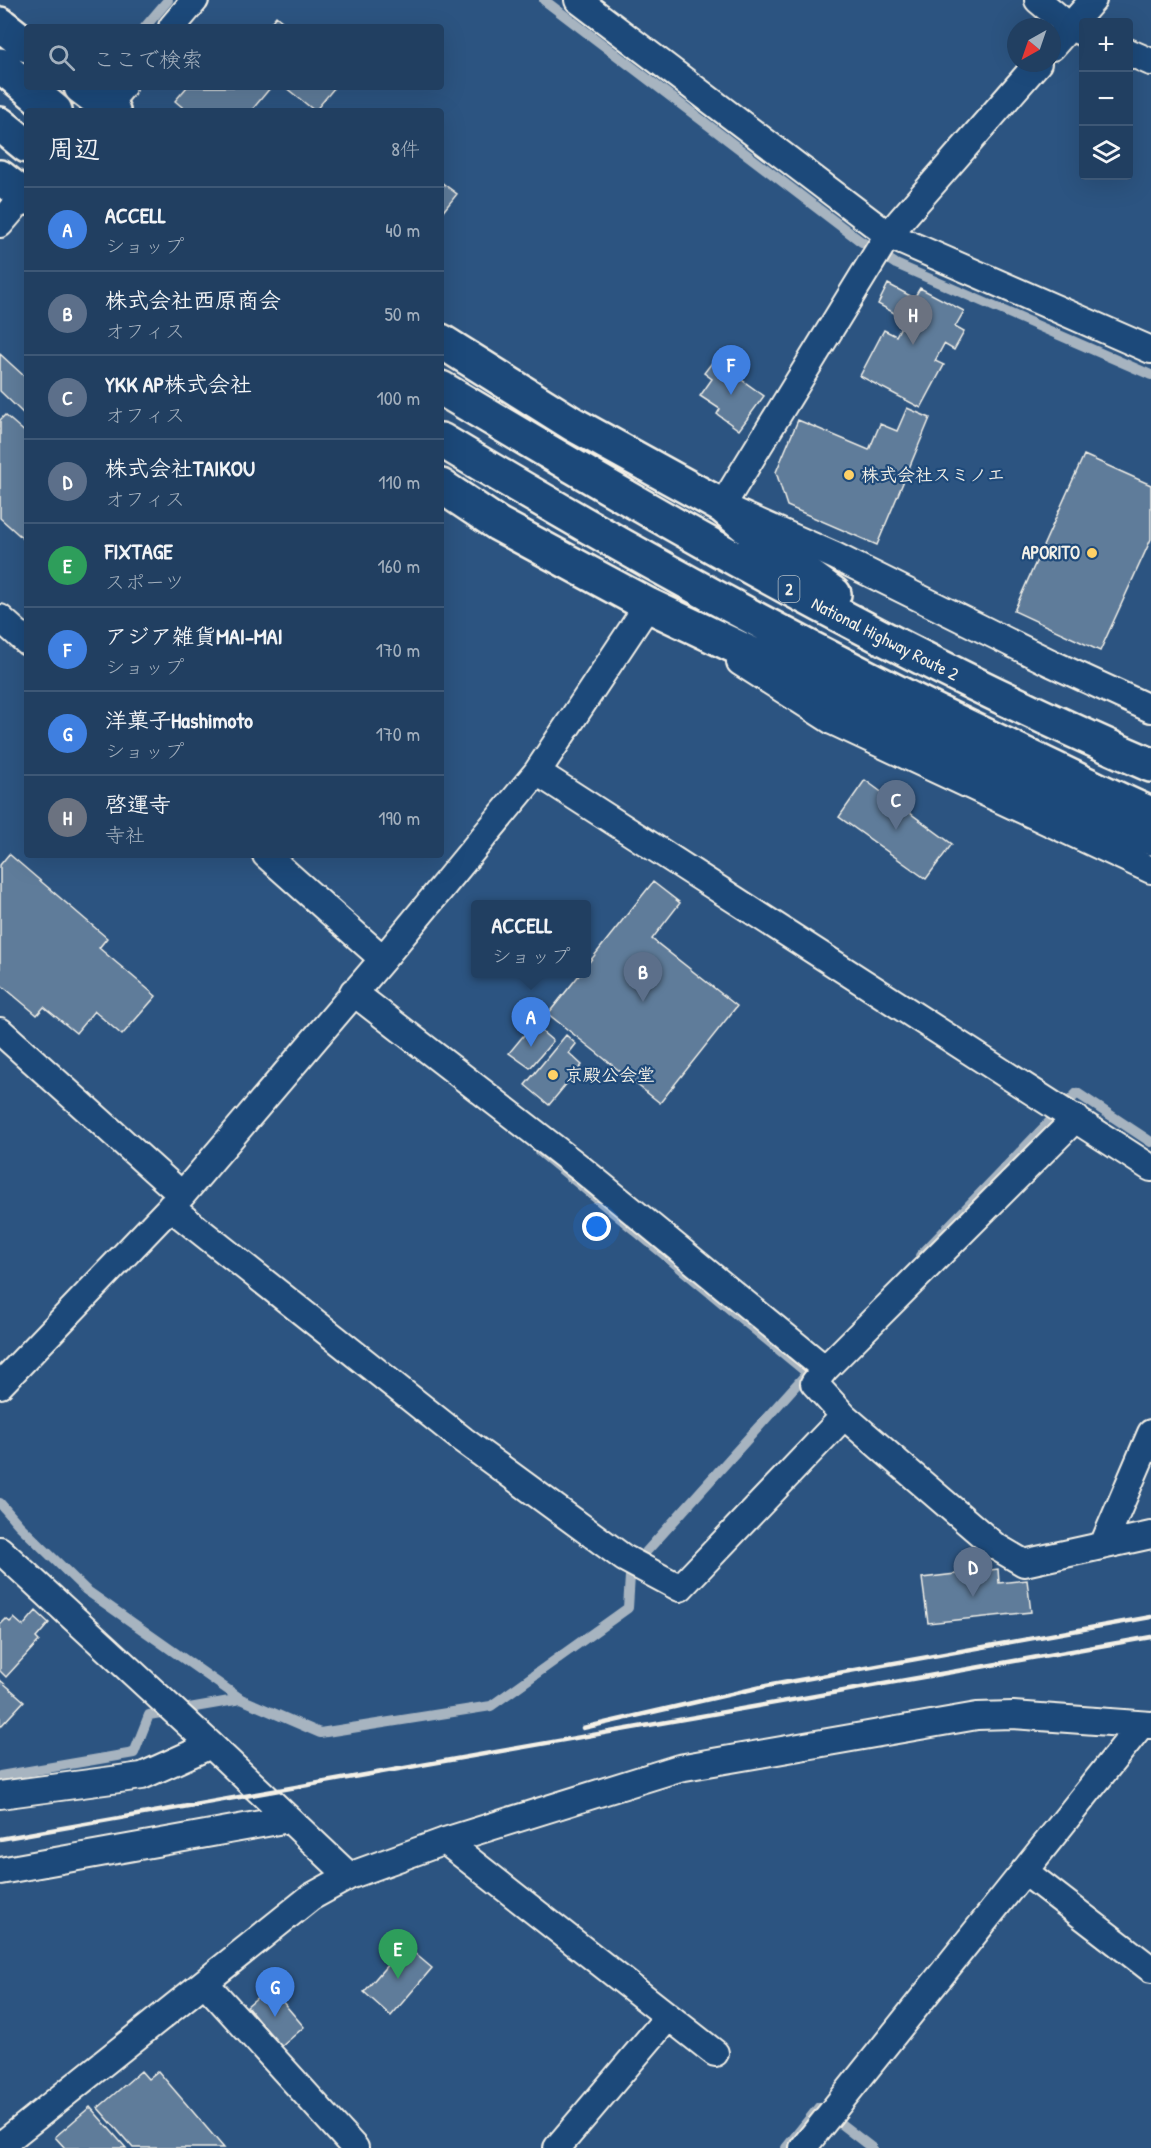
<!DOCTYPE html>
<html lang="ja">
<head>
<meta charset="utf-8">
<style>
  body { margin:0; font-family:"Patrick Hand","Klee One",sans-serif; background:#294667; color:#f1f3f6 }
  .controls { position:absolute; right:18px; top:18px; display:grid; overflow:hidden; border-radius:6px; box-shadow:0 6px 24px #0002 }
  .controls button { width:54px; height:54px; display:grid; place-items:center; padding:0; border:0; border-bottom:2px solid #3e5876; background:#213f61; color:#f1f3f6; font:30px sans-serif }
  .compass { position:absolute; left:1007px; top:18px; width:54px; height:54px; border-radius:50%; background:#213f61; box-shadow:0 6px 24px #0002; rotate:220deg }
  .you { position:absolute; left:597px; top:1227px; width:21px; height:21px; margin:-15px; border:4px solid #fff; border-radius:50%; background:#1a73e8; box-shadow:0 0 0 9px #1a73e833 }
  .badge { display:grid; place-items:center; width:39px; height:39px; border-radius:50%; background:#d6ab8b; color:#fff; font-size:20px; font-weight:700 }
  .pin { position:absolute; translate:-50% -50px; filter:drop-shadow(0 2px 3px #0008) }
  .pin::after { content:''; position:absolute; top:32px; width:21px; height:18px; background:inherit; clip-path:polygon(0 0,100% 0,50% 100%) }
  .popup { position:absolute; left:471px; top:900px; width:120px; height:78px; box-sizing:border-box; display:grid; place-content:center; border-radius:6px; background:#213f61; filter:drop-shadow(0 2px 4px #0005); font-size:20px; white-space:nowrap; color:#a2afbd }
  .popup b { font-size:22px; color:#f1f3f6 }
  .popup::after { content:''; position:absolute; left:50%; top:100%; margin-left:-12px; border:12px solid transparent; border-top-color:#213f61 }
  .list { margin:0; padding:0; list-style:none }
  h2 { display:flex; justify-content:space-between; align-items:center; height:78px; margin:0; padding:0 24px; font-size:26px }
  h2 small { font-size:20px; font-weight:400; color:#a2afbd }
  .list li { display:grid; grid-template-columns:39px 1fr auto; gap:18px; align-items:center; box-sizing:border-box; height:84px; padding:0 24px; border-top:2px solid #3e5876 }
  .list b { display:block; font-size:22px; white-space:nowrap }
  .list p { margin:0; font-size:20px; white-space:nowrap; color:#a2afbd }
  .list em { font-size:20px; font-style:normal; color:#a2afbd }
  .icon { flex:none; width:33px; height:33px; fill:none; stroke:currentColor; stroke-width:2; stroke-linecap:round; stroke-linejoin:round }
  .map { position:relative; flex:none; width:1151px; height:2148px; overflow:hidden }
  .search { position:absolute; background:#213f61; box-shadow:0 6px 24px #0002; left:24px; top:24px; width:420px; height:66px; display:flex; align-items:center; gap:15px; box-sizing:border-box; padding:0 21px; border-radius:6px; color:#a2afbd; font-size:22px }
  .panel { position:absolute; background:#213f61; box-shadow:0 6px 24px #0002; left:24px; top:108px; width:420px; height:750px; border-radius:6px }
  .map>svg:first-child { display:block }
  .lines { fill:none; stroke-linecap:round; stroke-linejoin:round }
  .stream { stroke:#a7b4c0; stroke-width:10 }
  .building { fill:#5e7b9a; stroke:#f4f1e8; stroke-width:1.5 }
  .minor-casing { stroke:#f4f1e8; stroke-width:30 }
  .trunk-casing { stroke:#f4f1e8; stroke-width:38 }
  .minor { stroke:#1f4a7a; stroke-width:26 }
  .trunk { stroke:#1f4a7a; stroke-width:33 }
  .rail { stroke:#f4f1e8; stroke-width:4.5 }
  .poi-dot { fill:#ffd166; stroke:#1f4a7a; stroke-width:2 }
  .labels { text-anchor:middle; stroke-width:4.5; stroke-linejoin:round; paint-order:stroke }
  .shield { fill:#1f4a7a; stroke:#b4bfc7; stroke-width:1.5 }
  .shield-label { font-size:16px; font-weight:bold; fill:#f4f1e8 }
  .poi-label { font-size:18px; font-weight:bold; fill:#f4f1e8; stroke:#1f4a7a; text-anchor:start }
  .street-label { font-size:18px; fill:#f4f1e8; stroke:#1f4a7a }
</style>
</head>
<body>
<div class="map">
<svg width="1151" height="2148" viewBox="0 0 1151 2148">
  <rect width="100%" height="100%" fill="#2c5481"/>
  <filter id="ink" filterUnits="userSpaceOnUse"><feTurbulence type="fractalNoise" baseFrequency=".0167" numOctaves="2"/><feDisplacementMap in="SourceGraphic" scale="12" xChannelSelector="R" yChannelSelector="G"/><feConvolveMatrix kernelMatrix="1 2 1 2 8 2 1 2 1" color-interpolation-filters="sRGB"/></filter>
  <g filter="url(#ink)">
    <g class="lines">
      <!-- stream -->
      <path class="stream" d="M 544,0 L 859,240 L 896,264 L 1151,375
        M 145,27 L 168,0
        M 920,1256 L 1077,1093 L 1151,1142
        M 0,1503 L 19,1525 L 86,1590 L 241,1699 L 320,1733 L 491,1706 L 628,1608 L 630,1576 L 646,1552 L 807,1373 L 539,1151
        M 0,1776 L 134,1753 L 149,1715 L 241,1699
        M 786,2148 L 819,2107 L 872,2148"/>
    </g>
    <!-- building -->
    <path class="building" d="M 276,16 L 289,27 L 267,27 Z
      M 187,87 L 271,87 L 251,111 L 187,111 L 175,101 Z
      M 285,87 L 335,87 L 315,111 Z
      M 441,182 L 457,194 L 441,214 Z
      M 888,284 L 914,298 L 920,288 L 964,311 L 955,327 L 964,332 L 954,350 L 944,344 L 935,361 L 944,365 L 921,408 L 860,376 L 884,330 L 896,336 L 905,319 L 878,304 Z
      M 0,354 L 24,376 L 27,373 L 27,417 L 0,391 Z
      M 714,360 L 764,396 L 739,430 L 717,414 L 720,409 L 700,396 L 712,379 L 704,373 Z
      M 907,408 L 930,418 L 877,545 L 787,506 L 776,472 L 798,420 L 869,450 L 880,424 L 897,431 Z
      M 5,415 L 27,434 L 27,542 L 0,518 L 0,420 Z
      M 1084,455 L 1151,485 L 1151,539 L 1100,651 L 1014,611 Z
      M 865,780 L 952,844 L 926,879 L 839,817 Z
      M 9,854 L 107,938 L 99,948 L 156,996 L 122,1035 L 94,1011 L 76,1033 L 44,1007 L 37,1015 L 0,984 L 0,865 Z
      M 653,882 L 680,903 L 652,939 L 737,1006 L 660,1103 L 548,1014 L 580,974 L 586,974 L 586,966 Z
      M 533,1024 L 553,1041 L 530,1068 L 509,1053 Z
      M 566,1035 L 576,1044 L 569,1053 L 582,1065 L 549,1105 L 525,1085 Z
      M 998,1569 L 999,1583 L 1027,1580 L 1031,1612 L 928,1623 L 922,1578 Z
      M 36,1611 L 49,1623 L 36,1638 L 39,1641 L 6,1677 L 0,1671 L 0,1625 L 6,1619 L 10,1622 L 14,1618 L 23,1626 Z
      M 0,1680 L 24,1701 L 0,1727 Z
      M 400,1941 L 432,1968 L 391,2016 L 364,1992 L 389,1963 L 384,1959 Z
      M 270,1987 L 304,2027 L 281,2047 L 247,2006 Z
      M 141,2071 L 148,2079 L 158,2071 L 224,2148 L 133,2148 L 98,2108 Z
      M 90,2107 L 126,2148 L 65,2148 L 55,2137 Z"/>
    <g class="lines">
      <!-- minor casing -->
      <g class="minor-casing">
        <path id="minor" d="M 578,0 L 888,235 L 1151,350
          M 1038,0 L 1070,27 L 1084,33
          M 172,27 L 195,0
          M 1052,47 L 1093,0
          M 1128,52 L 1151,62
          M 1038,63 L 888,235 L 722,506 L 835,556 L 1051,663 L 1151,709
          M 106,106 L 122,87
          M 0,224 L 24,196
          M 0,618 L 27,642
          M 740,662 L 834,722 L 1151,870
          M 537,772 L 1151,1168
          M 266,855 L 383,959
          M 353,992 L 579,1167 L 825,1369 L 814,1383 L 844,1416 L 995,1546 L 1024,1563 L 1151,1535
          M 0,1031 L 182,1195
          M 170,1207 L 463,1440 L 624,1558 L 680,1588 L 844,1416
          M 825,1369 L 1076,1118
          M 0,1385 L 182,1195 L 383,959 L 537,772 L 648,605 L 663,614
          M 1103,1545 L 1151,1433
          M 0,1550 L 211,1745 L 349,1876
          M 0,1795 L 142,1776 L 211,1745
          M 445,1841 L 715,2053
          M 0,1871 L 289,1819
          M 1024,1871 L 1151,1969
          M 205,1983 L 355,2148
          M 0,2146 L 311,1897 L 349,1876 L 445,1841 L 679,1768 L 977,1716 L 1013,1715 L 1151,1725
          M 557,2148 L 668,2017
          M 803,2148 L 1141,1725"/>
      </g>
      <!-- trunk casing -->
      <g class="trunk-casing">
        <path id="trunk" d="M 0,24 L 27,45
          M 0,65 L 55,111
          M 81,87 L 113,111
          M 0,124 L 27,146
          M 0,177 L 27,198
          M 441,341 L 573,424 L 722,506 L 779,554 L 834,594
          M 441,388 C 671,526 904,659 1151,765
          M 441,440 C 622,549 808,651 999,742 C 1050,766 1100,792 1151,814
          M 441,486 L 498,524 L 648,605 L 1122,829 L 1151,838"/>
      </g>
      <!-- minor -->
      <use href="#minor" class="minor"/>
      <!-- trunk -->
      <use href="#trunk" class="trunk"/>
      <!-- rail -->
      <path class="rail" d="M 583,1728 L 766,1686 L 1151,1617
        M 0,1839 L 1151,1637"/>
    </g>
  </g>
  <!-- markers -->
  <g class="poi-dot">
    <circle cx="849" cy="475" r="6"/>
    <circle cx="1092" cy="553" r="6"/>
    <circle cx="553" cy="1075" r="6"/>
  </g>
  <g class="labels">
    <!-- shield labels -->
    <rect class="shield" x="778.5" y="576" width="21" height="26" rx="4.5"/>
    <g class="shield-label">
      <text x="789" y="595">2</text>
    </g>
    <!-- poi labels -->
    <g class="poi-label">
      <text x="861" y="481">株式会社スミノエ</text>
      <text x="1080" y="559" text-anchor="end">APORITO</text>
      <text x="565" y="1081">京殿公会堂</text>
    </g>
    <!-- street labels -->
    <g class="street-label">
      <text transform="translate(885 639) rotate(27)" y="6">National Highway Route 2</text>
    </g>
  </g>
</svg>
<div class="controls">
<button>+</button>
<button>−</button>
<button><svg class="icon" aria-label="layers" viewBox="0 0 24 24"><path d="M12 4l9 5-9 5-9-5zM3 14l9 5 9-5"/></svg></button>
</div>
<svg class="compass" viewBox="-18 -18 36 36"><path d="M0-13l5 13h-10z" fill="#e53935"/><path d="M0 13l5-13h-10z" fill="#a2afbd"/></svg>
<div class="you"></div>
<div class="pin badge" style="left:531px;top:1047px;background:#3f7fe0">A</div>
<div class="popup"><b>ACCELL</b>ショップ</div>
<div class="pin badge" style="left:643px;top:1002px;background:#5c6f8a">B</div>
<div class="pin badge" style="left:896px;top:830px;background:#5c6f8a">C</div>
<div class="pin badge" style="left:973px;top:1597px;background:#5c6f8a">D</div>
<div class="pin badge" style="left:398px;top:1979px;background:#2e9e5b">E</div>
<div class="pin badge" style="left:731px;top:395px;background:#3f7fe0">F</div>
<div class="pin badge" style="left:275px;top:2017px;background:#3f7fe0">G</div>
<div class="pin badge" style="left:913px;top:345px;background:#6b7280">H</div>
<div class="search"><svg class="icon" aria-label="search" viewBox="0 0 24 24"><circle cx="10" cy="10" r="6"/><path d="M15 15l6 6"/></svg>ここで検索</div>
<section class="panel">
<h2>周辺<small>8件</small></h2>
<ul class="list">
<li><span class="badge" style="background:#3f7fe0">A</span><div><b>ACCELL</b><p>ショップ</p></div><em>40 m</em></li>
<li><span class="badge" style="background:#5c6f8a">B</span><div><b>株式会社西原商会</b><p>オフィス</p></div><em>50 m</em></li>
<li><span class="badge" style="background:#5c6f8a">C</span><div><b>YKK AP株式会社</b><p>オフィス</p></div><em>100 m</em></li>
<li><span class="badge" style="background:#5c6f8a">D</span><div><b>株式会社TAIKOU</b><p>オフィス</p></div><em>110 m</em></li>
<li><span class="badge" style="background:#2e9e5b">E</span><div><b>FIXTAGE</b><p>スポーツ</p></div><em>160 m</em></li>
<li><span class="badge" style="background:#3f7fe0">F</span><div><b>アジア雑貨MAI-MAI</b><p>ショップ</p></div><em>170 m</em></li>
<li><span class="badge" style="background:#3f7fe0">G</span><div><b>洋菓子Hashimoto</b><p>ショップ</p></div><em>170 m</em></li>
<li><span class="badge" style="background:#6b7280">H</span><div><b>啓運寺</b><p>寺社</p></div><em>190 m</em></li>
</ul>
</section>
</div>
</body>
</html>
